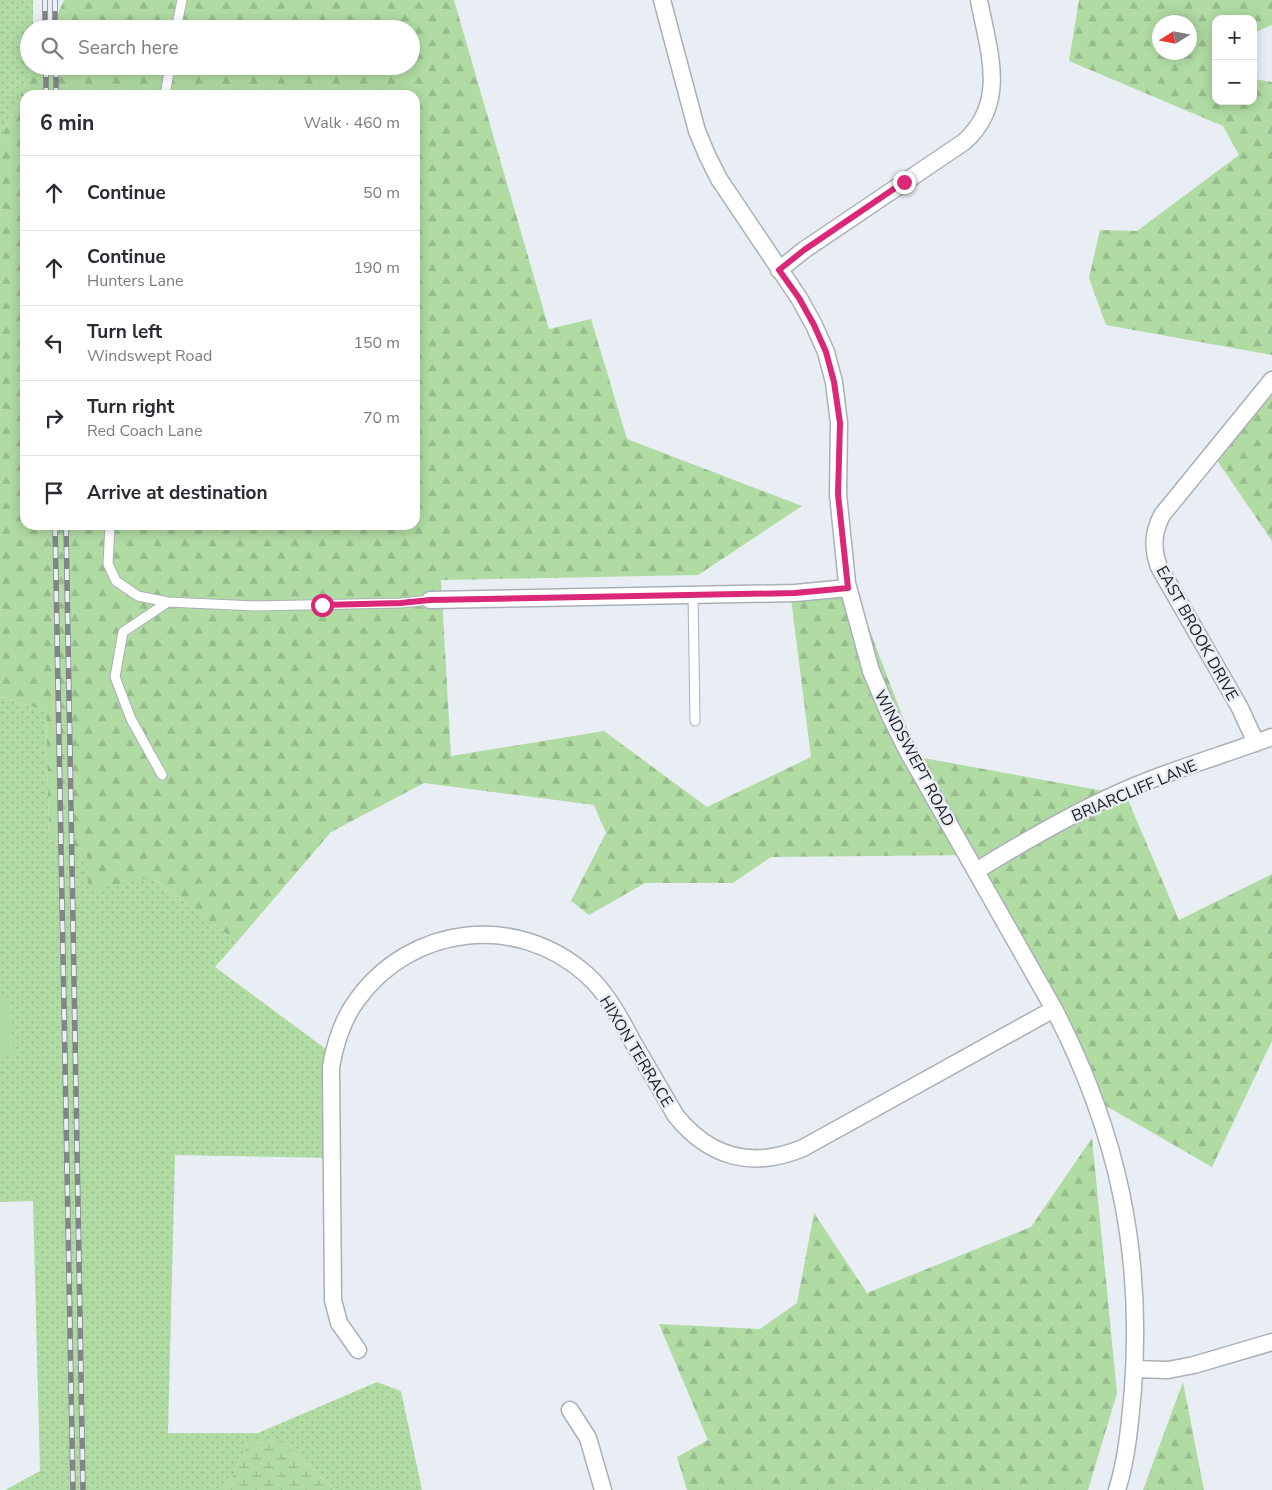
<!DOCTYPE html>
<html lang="en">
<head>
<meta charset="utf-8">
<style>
  body { margin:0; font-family:"Nunito Sans",sans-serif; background:#f7f7f7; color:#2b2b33 }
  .controls { position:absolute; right:15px; top:15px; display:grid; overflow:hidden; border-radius:10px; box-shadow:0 2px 12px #0003 }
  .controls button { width:45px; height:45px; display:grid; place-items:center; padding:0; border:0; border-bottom:1px solid #e1e1e2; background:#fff; color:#2b2b33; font:25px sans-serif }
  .compass { position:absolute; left:1152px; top:15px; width:45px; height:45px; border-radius:50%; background:#fff; box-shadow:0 2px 12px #0003; rotate:259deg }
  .stop { position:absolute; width:15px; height:15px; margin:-11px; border:4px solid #db2777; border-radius:50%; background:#fff }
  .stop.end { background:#db2777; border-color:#fff; box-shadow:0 1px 5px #0008 }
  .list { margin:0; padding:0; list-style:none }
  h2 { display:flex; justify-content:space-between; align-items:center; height:65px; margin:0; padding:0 20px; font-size:21px }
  h2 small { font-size:16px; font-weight:400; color:#7c7c81 }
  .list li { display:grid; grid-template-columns:32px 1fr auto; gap:15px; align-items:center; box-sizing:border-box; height:75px; padding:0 20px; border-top:1px solid #e1e1e2 }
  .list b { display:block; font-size:19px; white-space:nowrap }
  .list p { margin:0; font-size:16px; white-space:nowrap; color:#7c7c81 }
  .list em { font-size:16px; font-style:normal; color:#7c7c81 }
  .icon { flex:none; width:28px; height:28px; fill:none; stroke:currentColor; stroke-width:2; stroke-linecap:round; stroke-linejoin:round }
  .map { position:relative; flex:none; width:1272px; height:1490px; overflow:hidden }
  .search { position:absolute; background:#fff; box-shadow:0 2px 12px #0003; left:20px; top:20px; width:400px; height:55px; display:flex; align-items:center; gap:12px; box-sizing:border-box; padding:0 18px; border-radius:28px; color:#7c7c81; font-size:19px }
  .panel { position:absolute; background:#fff; box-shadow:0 2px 12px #0003; left:20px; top:90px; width:400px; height:440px; border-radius:15px }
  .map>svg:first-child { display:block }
  .grass { fill:url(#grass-dots) }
  .forest { fill:url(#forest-firs); fill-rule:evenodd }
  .wetland { fill:url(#wetland-marsh) }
  .garden { fill:#b0dba3 }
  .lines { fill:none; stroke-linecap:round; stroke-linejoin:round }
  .lane-casing { stroke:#abb0b7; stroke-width:11 }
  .street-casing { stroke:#abb0b7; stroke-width:19 }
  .lane { stroke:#fff; stroke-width:9 }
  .street { stroke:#fff; stroke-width:16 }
  .rail-casing { stroke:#81858a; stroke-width:5.5 }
  .rail { stroke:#e8eef4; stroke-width:4; stroke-dasharray:11; stroke-linecap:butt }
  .route { stroke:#db2777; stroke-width:6 }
  .labels { text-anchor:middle; stroke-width:5; stroke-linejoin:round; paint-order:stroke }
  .street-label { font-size:16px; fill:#181a1d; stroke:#e8eef4 }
</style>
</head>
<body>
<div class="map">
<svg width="1272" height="1490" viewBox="0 0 1272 1490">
  <defs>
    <pattern id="grass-dots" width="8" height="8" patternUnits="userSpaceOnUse" patternTransform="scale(1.25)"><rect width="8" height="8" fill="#b0dba3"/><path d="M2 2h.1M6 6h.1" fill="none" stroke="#97bb8c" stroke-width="1.8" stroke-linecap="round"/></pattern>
    <pattern id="forest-firs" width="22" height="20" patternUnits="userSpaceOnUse" patternTransform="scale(1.25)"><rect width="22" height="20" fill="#b0dba3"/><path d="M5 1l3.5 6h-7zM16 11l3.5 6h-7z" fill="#97bb8c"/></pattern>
    <pattern id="wetland-marsh" width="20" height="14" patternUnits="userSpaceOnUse" patternTransform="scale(1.25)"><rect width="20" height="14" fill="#b0dba3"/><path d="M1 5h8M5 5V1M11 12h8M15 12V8" fill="none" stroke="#97bb8c"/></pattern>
  </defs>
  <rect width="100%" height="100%" fill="#e8eef4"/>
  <!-- grass -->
  <path class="grass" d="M 0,0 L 33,0 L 33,29 L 29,29 L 29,66 L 34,66 L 0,140 Z
    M 2,697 L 46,711 L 49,840 L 151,877 L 237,942 L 215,967 L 338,1058 L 331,1158 L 175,1155 L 168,1433 L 258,1433 L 377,1382 L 401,1391 L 422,1490 L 335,1490 L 281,1441 L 248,1443 L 226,1490 L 5,1490 L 40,1471 L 33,1201 L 0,1202 L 0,698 Z"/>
  <!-- forest -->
  <path class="forest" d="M 64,0 L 454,0 L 549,329 L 591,319 L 627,439 L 802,506 L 698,575 L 441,580 L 451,756 L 604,731 L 707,807 L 811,757 L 791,599 L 855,592 L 918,757 L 1126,795 L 1179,920 L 1272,874 L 1272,1041 L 1212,1167 L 1087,1095 L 976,855 L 771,857 L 733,883 L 645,883 L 589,915 L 571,901 L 606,833 L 594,805 L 424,783 L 331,832 L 237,942 L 151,877 L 88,891 L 87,854 L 49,840 L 46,711 L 2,697 L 0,698 L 0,140 L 34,66 L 411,66 L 411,29 L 51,29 ZM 25,95 L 415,95 L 415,525 L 25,525 Z
    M 1079,0 L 1272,0 L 1272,25 L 1253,33 L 1253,19 L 1216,19 L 1216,101 L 1253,101 L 1253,75 L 1254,79 L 1272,82 L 1272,355 L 1106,325 L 1089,278 L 1100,230 L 1137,231 L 1239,155 L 1223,126 L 1069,61 ZM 1160,22 L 1190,22 L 1190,52 L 1160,52 Z
    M 1272,374 L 1272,541 L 1210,450 Z
    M 1092,1138 L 1117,1393 L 1088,1490 L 687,1490 L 677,1457 L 708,1440 L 659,1324 L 760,1329 L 797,1303 L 814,1213 L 867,1293 L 1031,1227 Z
    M 1183,1382 L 1204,1490 L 1143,1490 Z"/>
  <!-- wetland -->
  <path class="wetland" d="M 281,1441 L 335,1490 L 226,1490 L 248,1443 Z"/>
  <!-- garden -->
  <path class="garden" d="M 0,998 L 11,998 L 13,1054 L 0,1055 Z"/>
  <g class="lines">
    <!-- lane casing -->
    <g class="lane-casing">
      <path id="lane" d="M 176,29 L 182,0
        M 165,95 L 170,66
        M 110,525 L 108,564 L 116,581 L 138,596 L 168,602 L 255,606 L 401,603 L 430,600
        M 693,594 L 695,721
        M 162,775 L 131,719 L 115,677 L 123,632 L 168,602"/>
    </g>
    <!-- street casing -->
    <g class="street-casing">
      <path id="street" d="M 662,0 L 697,131 L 707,155 L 719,179 L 799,298 L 814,325 L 826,352 L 834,382 L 839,423 L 838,494 L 847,583 L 871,671 L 891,718 L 907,750 L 1054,1009 C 1118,1133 1143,1251 1133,1389 C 1130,1422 1127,1459 1117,1490
        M 779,270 L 804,250 L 964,142 C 1009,102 988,50 979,0
        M 430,600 L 795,593 L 848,588
        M 1256,743 L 1240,708 L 1159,567 C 1152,548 1153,533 1162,515 L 1272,380
        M 976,871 C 1020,844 1064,818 1110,797 C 1163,772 1218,757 1272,737
        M 358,1350 L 339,1323 L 333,1300 L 331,1067 C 335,1044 342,1020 357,1000 C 411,925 517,912 587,975 C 608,994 621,1020 634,1044 C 648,1068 662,1092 676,1116 C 710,1158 753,1169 803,1148 L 1054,1009
        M 1134,1369 L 1168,1370 L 1194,1365 L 1272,1342
        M 570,1410 L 588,1438 L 603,1490"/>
    </g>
    <!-- lane -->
    <use href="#lane" class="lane"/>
    <!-- street -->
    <use href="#street" class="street"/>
    <!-- rail casing -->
    <g class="rail-casing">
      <path id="rail" d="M 45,0 L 45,29
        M 55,0 L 55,29
        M 46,66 L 46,95
        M 56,66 L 56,95
        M 55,525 L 73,1490
        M 66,525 L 83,1490"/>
    </g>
    <!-- rail -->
    <use href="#rail" class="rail"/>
  </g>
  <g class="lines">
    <!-- route -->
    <path class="route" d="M 322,605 L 401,603 L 430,600 L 795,593 L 848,588 L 838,494 L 840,423 L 834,382 L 826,352 L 814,325 L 799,298 L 779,270 L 804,250 L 904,182"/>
  </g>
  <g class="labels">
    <!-- street labels -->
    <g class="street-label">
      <text transform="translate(1198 633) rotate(61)" y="6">EAST BROOK DRIVE</text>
      <text transform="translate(915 758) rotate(62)" y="6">WINDSWEPT ROAD</text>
      <text transform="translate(1134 790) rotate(-23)" y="6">BRIARCLIFF LANE</text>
      <text transform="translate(637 1051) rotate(59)" y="6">HIXON TERRACE</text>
    </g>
  </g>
</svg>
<div class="controls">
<button>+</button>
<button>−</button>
</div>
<svg class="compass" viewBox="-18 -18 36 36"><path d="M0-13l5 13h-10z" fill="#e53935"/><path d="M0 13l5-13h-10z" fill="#7c7c81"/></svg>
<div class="stop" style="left:322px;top:605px"></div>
<div class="stop end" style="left:904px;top:182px"></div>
<div class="search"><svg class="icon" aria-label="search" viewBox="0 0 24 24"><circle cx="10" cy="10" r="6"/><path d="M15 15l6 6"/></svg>Search here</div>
<section class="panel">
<h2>6 min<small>Walk · 460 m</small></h2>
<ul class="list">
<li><svg class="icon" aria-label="ahead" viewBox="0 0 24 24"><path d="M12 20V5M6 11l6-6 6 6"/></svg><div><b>Continue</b></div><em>50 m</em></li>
<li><svg class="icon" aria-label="ahead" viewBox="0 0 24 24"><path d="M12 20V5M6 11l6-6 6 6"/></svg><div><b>Continue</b><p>Hunters Lane</p></div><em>190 m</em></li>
<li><svg class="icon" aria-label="left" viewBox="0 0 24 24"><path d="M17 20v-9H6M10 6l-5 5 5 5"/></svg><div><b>Turn left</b><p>Windswept Road</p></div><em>150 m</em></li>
<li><svg class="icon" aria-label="right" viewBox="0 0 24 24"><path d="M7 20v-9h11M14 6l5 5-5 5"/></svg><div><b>Turn right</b><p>Red Coach Lane</p></div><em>70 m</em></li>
<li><svg class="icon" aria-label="arrive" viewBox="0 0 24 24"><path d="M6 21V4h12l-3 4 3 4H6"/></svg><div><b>Arrive at destination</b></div></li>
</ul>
</section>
</div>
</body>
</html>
